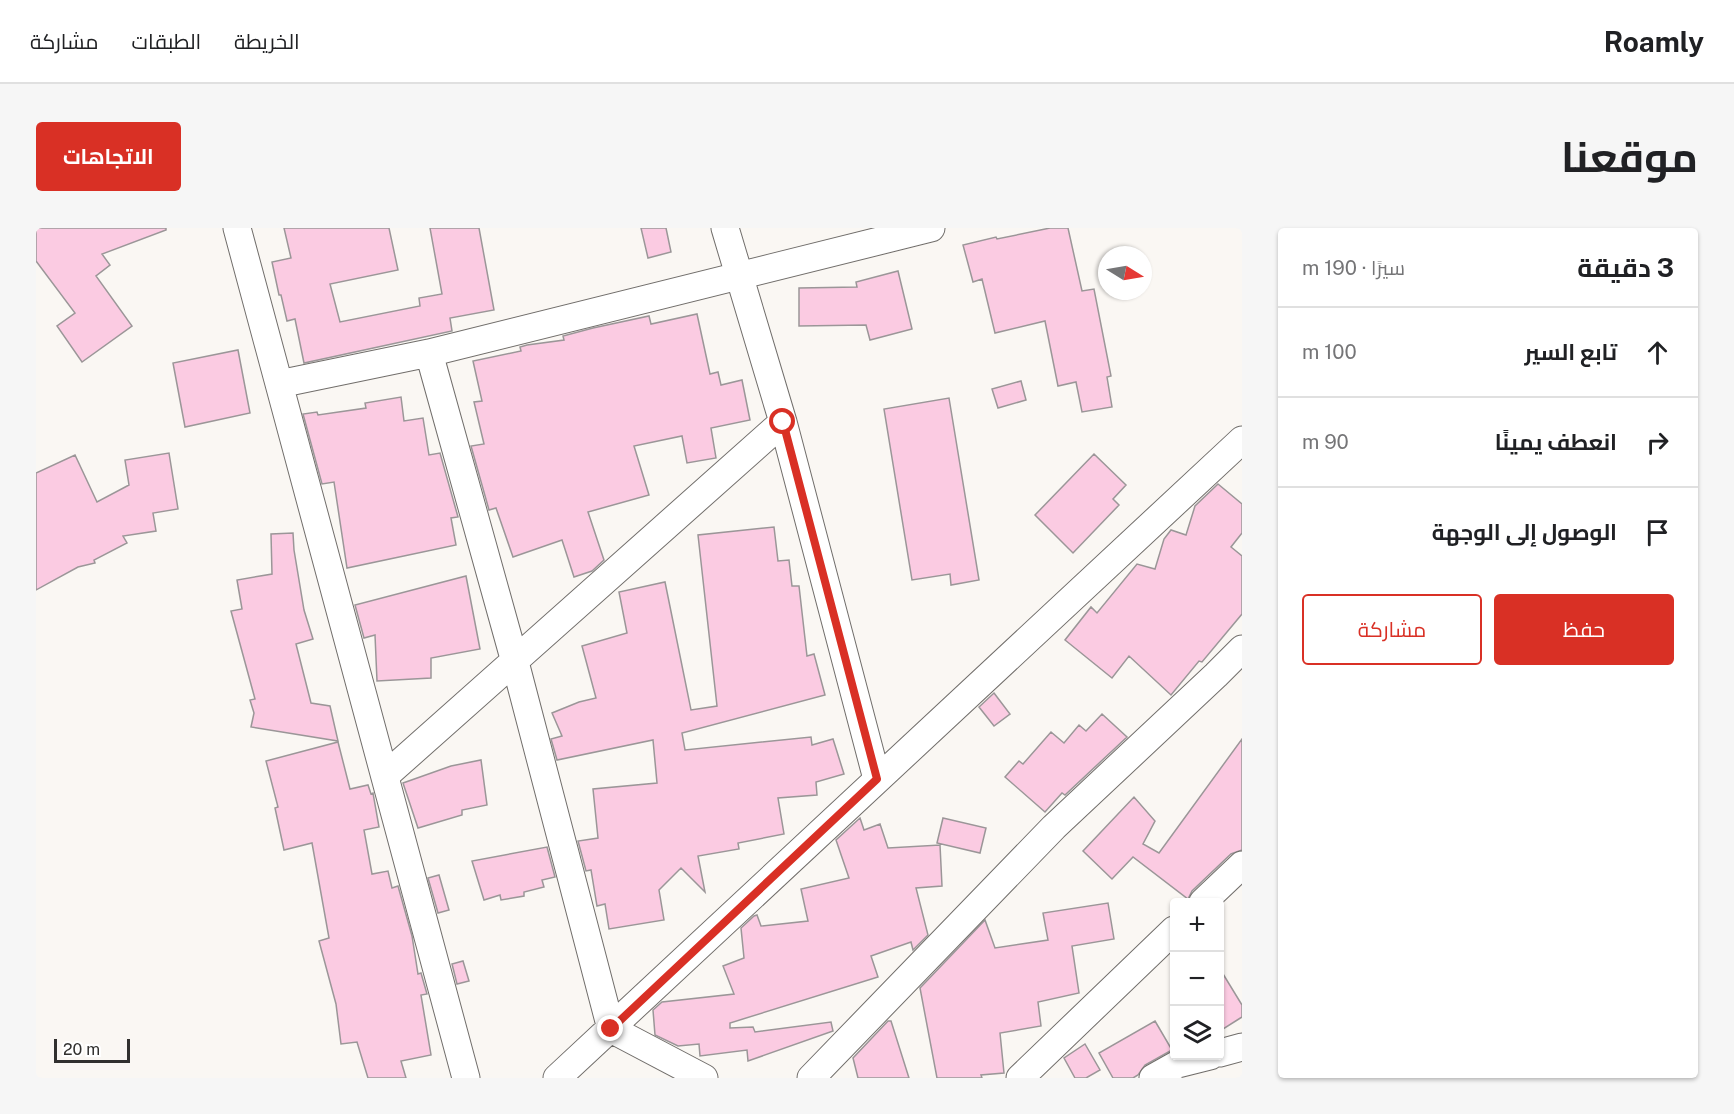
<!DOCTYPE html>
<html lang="ar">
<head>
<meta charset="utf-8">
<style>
  body { margin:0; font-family:"Public Sans",Cairo,sans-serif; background:#f6f6f6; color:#202124; direction:rtl }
  .controls { position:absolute; right:18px; bottom:18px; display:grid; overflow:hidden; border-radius:6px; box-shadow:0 2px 4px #0004 }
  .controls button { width:54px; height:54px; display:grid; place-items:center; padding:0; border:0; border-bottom:2px solid #e0e0e0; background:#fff; color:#202124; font:30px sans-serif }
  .compass { position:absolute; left:1062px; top:18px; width:54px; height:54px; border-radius:50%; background:#fff; box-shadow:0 2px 4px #0004; rotate:101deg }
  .scale { position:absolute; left:18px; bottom:15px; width:76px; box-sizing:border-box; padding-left:6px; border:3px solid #31302e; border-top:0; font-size:16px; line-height:21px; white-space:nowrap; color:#31302e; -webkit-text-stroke:4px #fff; paint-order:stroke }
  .stop { position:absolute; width:18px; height:18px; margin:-14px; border:4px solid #d93025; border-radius:50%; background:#fff }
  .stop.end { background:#d93025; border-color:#fff; box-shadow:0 2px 6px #0008 }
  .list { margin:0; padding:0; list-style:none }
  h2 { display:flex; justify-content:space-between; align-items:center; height:78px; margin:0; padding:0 24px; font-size:26px }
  h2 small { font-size:20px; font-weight:400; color:#757577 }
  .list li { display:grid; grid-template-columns:39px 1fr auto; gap:18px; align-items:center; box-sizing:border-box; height:90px; padding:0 24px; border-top:2px solid #e0e0e0 }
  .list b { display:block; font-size:22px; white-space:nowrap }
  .list em { font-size:20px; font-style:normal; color:#757577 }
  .actions { display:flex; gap:12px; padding:18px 24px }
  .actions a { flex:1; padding:14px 0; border:2px solid #d93025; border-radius:6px; text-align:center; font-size:21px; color:#d93025 }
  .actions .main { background:#d93025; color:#fff }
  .icon { flex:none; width:33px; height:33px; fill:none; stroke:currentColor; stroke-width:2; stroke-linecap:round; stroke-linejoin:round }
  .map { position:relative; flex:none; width:1206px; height:850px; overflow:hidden; direction:ltr; border-radius:6px }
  header { display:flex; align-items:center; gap:36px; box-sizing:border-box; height:84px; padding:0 30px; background:#fff; border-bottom:2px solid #e0e0e0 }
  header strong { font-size:28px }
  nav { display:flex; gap:33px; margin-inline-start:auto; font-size:21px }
  .intro { display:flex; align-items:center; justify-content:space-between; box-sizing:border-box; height:144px; padding:0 36px }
  h1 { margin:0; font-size:42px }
  .button { padding:15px 27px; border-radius:6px; background:#d93025; color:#fff; font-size:21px; font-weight:700 }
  main { display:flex; gap:36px; padding:0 36px }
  aside { flex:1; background:#fff; border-radius:6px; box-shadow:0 2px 4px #0004 }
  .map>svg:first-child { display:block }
  .building { fill:#fbcbe2; stroke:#9b9698; stroke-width:1.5 }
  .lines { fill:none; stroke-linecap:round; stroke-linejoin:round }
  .minor-casing { stroke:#716e6b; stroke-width:29 }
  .minor { stroke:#fff; stroke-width:27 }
  .route { stroke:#d93025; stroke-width:8 }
</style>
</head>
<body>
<header>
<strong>Roamly</strong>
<nav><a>الخريطة</a><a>الطبقات</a><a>مشاركة</a></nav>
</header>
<div class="intro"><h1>موقعنا</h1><a class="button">الاتجاهات</a></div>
<main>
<aside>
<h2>3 دقيقة<small>سيرًا · 190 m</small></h2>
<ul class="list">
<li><svg class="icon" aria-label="ahead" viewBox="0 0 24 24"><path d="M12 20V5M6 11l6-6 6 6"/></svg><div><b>تابع السير</b></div><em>100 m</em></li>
<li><svg class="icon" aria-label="right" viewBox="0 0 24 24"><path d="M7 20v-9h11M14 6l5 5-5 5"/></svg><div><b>انعطف يمينًا</b></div><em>90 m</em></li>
<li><svg class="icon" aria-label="arrive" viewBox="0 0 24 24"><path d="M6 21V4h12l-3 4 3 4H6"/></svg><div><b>الوصول إلى الوجهة</b></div></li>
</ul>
<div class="actions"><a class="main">حفظ</a><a>مشاركة</a></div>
</aside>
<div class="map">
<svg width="1206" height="850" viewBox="0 0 1206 850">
  <rect width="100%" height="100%" fill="#faf7f3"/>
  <!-- building -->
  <path class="building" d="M 0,0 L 130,0 L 130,2 L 66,26 L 74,37 L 60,48 L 96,98 L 46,134 L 21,98 L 39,85 L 0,33 Z
    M 248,0 L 353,0 L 362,42 L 294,56 L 304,94 L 384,78 L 383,70 L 406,66 L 394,0 L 443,0 L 458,82 L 414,90 L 416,103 L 268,135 L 259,91 L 251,93 L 245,67 L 243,67 L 236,34 L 255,30 Z
    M 605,0 L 630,0 L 635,24 L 612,30 Z
    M 1014,0 L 1032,0 L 1046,63 L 1058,61 L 1075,148 L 1071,149 L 1076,179 L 1046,184 L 1040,154 L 1022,158 L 1009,93 L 959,105 L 946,51 L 937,54 L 927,17 L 960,9 L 961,11 Z
    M 862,43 L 876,101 L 834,112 L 830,97 L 763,98 L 763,60 L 821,59 L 820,54 Z
    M 661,86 L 674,146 L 682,144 L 685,157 L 706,152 L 714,192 L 675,200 L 680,230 L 651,235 L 646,208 L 598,218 L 613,267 L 552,284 L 568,332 L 556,343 L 538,349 L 526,312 L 477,329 L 460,280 L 453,282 L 435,218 L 448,216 L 438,174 L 446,173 L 437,133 L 485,123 L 484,119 L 491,117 L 528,112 L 527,108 L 557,100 L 613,88 L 615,96 Z
    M 202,122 L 214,185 L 149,199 L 137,135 Z
    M 985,153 L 990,172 L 962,180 L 956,161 Z
    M 365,169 L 368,193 L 387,190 L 393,227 L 404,225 L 422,289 L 415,290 L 420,317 L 311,340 L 298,254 L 286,256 L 267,186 L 281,184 L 282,187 L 330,180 L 329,175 Z
    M 913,170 L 943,352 L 915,357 L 914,346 L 876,352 L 848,181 Z
    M 133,225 L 142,281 L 117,285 L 120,303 L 87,308 L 91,315 L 58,332 L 59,335 L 42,339 L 0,362 L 0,245 L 39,227 L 61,274 L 93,257 L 89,232 Z
    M 1058,226 L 1090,257 L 1077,271 L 1083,277 L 1037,325 L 999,287 Z
    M 1182,256 L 1206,276 L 1206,305 L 1195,319 L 1206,328 L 1206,386 L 1166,434 L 1163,433 L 1135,467 L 1093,428 L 1076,450 L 1029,412 L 1055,379 L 1061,385 L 1101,336 L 1119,341 L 1128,311 L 1135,302 L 1150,307 L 1159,278 Z
    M 738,299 L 742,333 L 753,332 L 756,358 L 763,358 L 771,428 L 778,426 L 789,467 L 646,505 L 649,522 L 775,509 L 776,517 L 797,511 L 808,546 L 780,554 L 781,567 L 742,570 L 748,606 L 702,615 L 703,621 L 662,628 L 669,664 L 645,640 L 623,662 L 628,692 L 573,701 L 569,676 L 561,678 L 555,642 L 550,643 L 542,613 L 562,610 L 557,561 L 621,555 L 617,512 L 521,532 L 515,511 L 526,508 L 516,485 L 543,474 L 560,470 L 546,418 L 591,405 L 583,364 L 629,354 L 655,482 L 681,478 L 662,307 Z
    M 257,305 L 258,322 L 268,382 L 277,411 L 260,416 L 275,475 L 294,478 L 302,513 L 215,499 L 218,485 L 214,472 L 219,471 L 195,383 L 206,381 L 201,352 L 236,346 L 235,306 Z
    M 430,348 L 444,421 L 395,430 L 395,450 L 341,453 L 339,407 L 328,410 L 319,377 Z
    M 958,465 L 974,486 L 958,498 L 943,479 Z
    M 1066,486 L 1091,509 L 1029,567 L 1026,565 L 1009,584 L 969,549 L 983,533 L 987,536 L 1015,504 L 1028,515 L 1043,497 L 1050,503 Z
    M 1206,511 L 1206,622 L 1195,626 L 1156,663 L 1152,671 L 1097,629 L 1076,651 L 1047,623 L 1098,569 L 1119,593 L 1107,616 L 1123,625 Z
    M 302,514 L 314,561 L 332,557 L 335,566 L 337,565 L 343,599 L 328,602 L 336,646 L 352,643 L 356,660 L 362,658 L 376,708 L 382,746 L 385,745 L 391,766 L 385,767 L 395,827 L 365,833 L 370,850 L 332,850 L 321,814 L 305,816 L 300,776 L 283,713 L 293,710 L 276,615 L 248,622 L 239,580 L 242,579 L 230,533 Z
    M 445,532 L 451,577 L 426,582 L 426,587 L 382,600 L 367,555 L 415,538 Z
    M 824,590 L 828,602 L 844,596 L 852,620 L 904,617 L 906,658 L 880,660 L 892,707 L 877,722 L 875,714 L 835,728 L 842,749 L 694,795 L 694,800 L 717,799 L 719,804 L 795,794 L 797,803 L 712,833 L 711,822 L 664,828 L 663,816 L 642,818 L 619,807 L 617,782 L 626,774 L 698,766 L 687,738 L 708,730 L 705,700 L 718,688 L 721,687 L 725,698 L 772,693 L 765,661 L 813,650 L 800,612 Z
    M 907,590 L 950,600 L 944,625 L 901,615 Z
    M 511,619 L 519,649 L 506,652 L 508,659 L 488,664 L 488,668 L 465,672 L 464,667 L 448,672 L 436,633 Z
    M 403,647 L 413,682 L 402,685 L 392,650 Z
    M 1072,675 L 1078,711 L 1036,718 L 1043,765 L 1002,774 L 1005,798 L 964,805 L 968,845 L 945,847 L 946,850 L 901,850 L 884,760 L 949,692 L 959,720 L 1012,712 L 1007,685 Z
    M 427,733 L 433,753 L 421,756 L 416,736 Z
    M 1184,741 L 1206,777 L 1206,789 L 1184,803 Z
    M 852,793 L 855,793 L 873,850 L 822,850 L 817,830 Z
    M 1119,793 L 1136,822 L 1109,837 L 1102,847 L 1097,850 L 1077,850 L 1063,825 Z
    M 1049,816 L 1064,842 L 1050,850 L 1039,850 L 1028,830 Z"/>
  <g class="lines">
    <!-- minor casing -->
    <g class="minor-casing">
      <path id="minor" d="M 201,0 L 430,850
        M 689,0 L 747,194 L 841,551
        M 393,125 L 479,434 L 575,801 L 668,850
        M 243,156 L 393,125 L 895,0
        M 349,548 L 747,194
        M 1167,674 L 1206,637
        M 1184,825 L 1206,819
        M 521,850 L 1206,212
        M 775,850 L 1018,599 L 1180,447 L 1206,421
        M 984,850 L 1138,702
        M 1117,850 L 1142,836 L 1174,828"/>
    </g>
    <!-- minor -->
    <use href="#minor" class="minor"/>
  </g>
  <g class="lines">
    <!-- route -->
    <path class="route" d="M 575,801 L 841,551 L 747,194"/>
  </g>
</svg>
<div class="controls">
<button>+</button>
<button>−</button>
<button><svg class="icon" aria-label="layers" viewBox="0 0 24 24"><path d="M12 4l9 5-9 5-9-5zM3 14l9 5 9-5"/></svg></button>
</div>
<svg class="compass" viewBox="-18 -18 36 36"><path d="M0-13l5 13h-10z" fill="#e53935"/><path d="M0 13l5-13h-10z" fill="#757577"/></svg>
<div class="scale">20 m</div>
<div class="stop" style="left:747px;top:194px"></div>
<div class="stop end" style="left:575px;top:801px"></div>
</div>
</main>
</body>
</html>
